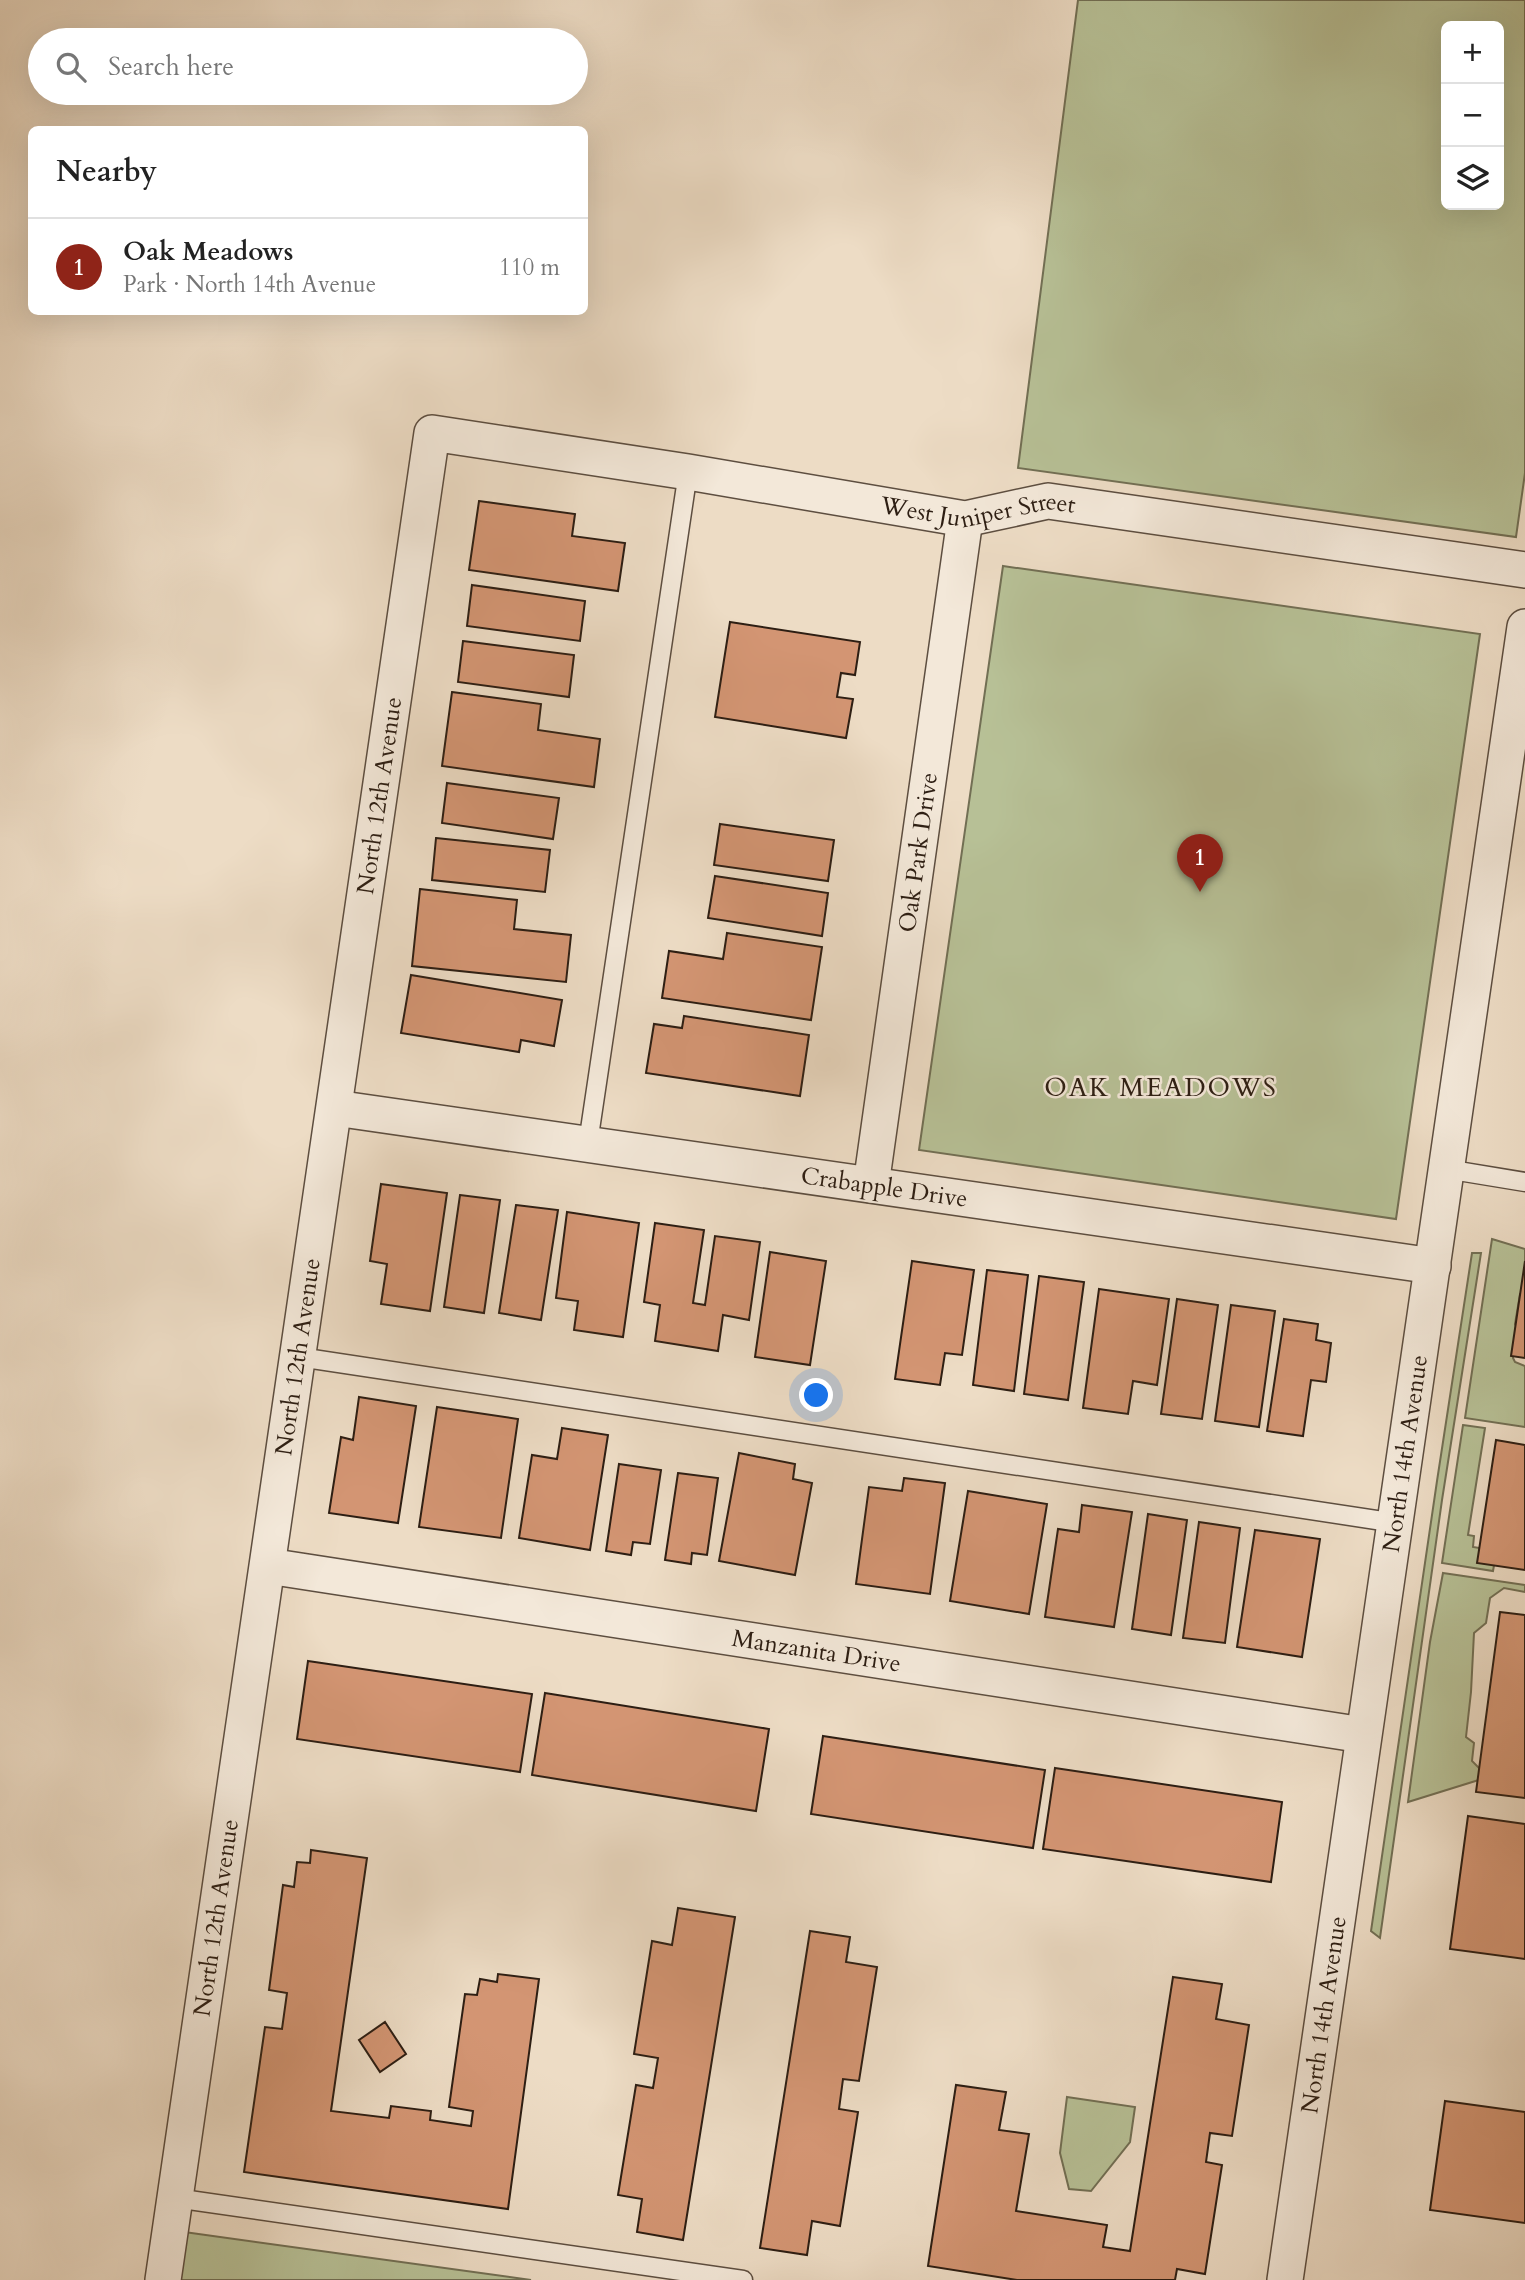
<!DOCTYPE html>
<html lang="en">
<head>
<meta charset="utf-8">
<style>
  body { margin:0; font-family:Cardo,serif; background:#f2f2f2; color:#222 }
  .controls { position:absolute; right:21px; top:21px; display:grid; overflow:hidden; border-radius:10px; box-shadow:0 7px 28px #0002 }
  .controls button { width:63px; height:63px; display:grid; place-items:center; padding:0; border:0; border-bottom:2px solid #e0e0e0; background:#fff; color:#222; font:35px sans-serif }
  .you { position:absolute; left:817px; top:1396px; width:24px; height:24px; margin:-18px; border:5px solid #fff; border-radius:50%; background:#1a73e8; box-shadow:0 0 0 10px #1a73e833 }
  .badge { display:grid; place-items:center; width:46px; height:46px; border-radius:50%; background:#8f2418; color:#fff; font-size:23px; font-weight:700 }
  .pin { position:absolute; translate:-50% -58px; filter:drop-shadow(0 2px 4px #0008) }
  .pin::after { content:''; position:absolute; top:37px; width:24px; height:21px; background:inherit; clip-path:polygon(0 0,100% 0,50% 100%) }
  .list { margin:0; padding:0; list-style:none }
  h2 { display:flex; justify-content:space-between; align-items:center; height:91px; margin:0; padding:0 28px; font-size:30px }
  h2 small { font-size:23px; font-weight:400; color:#767676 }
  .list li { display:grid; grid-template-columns:46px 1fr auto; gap:21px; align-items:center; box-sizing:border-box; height:98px; padding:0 28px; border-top:2px solid #e0e0e0 }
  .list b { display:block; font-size:26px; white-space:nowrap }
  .list p { margin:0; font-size:23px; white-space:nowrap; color:#767676 }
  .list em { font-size:23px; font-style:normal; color:#767676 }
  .icon { flex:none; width:38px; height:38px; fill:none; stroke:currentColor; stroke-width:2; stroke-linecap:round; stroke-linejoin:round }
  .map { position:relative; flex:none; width:1525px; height:2280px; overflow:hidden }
  .search { position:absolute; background:#fff; box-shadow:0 7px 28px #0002; left:28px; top:28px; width:560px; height:77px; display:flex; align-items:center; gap:18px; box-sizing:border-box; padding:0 24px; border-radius:38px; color:#767676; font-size:26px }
  .panel { position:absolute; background:#fff; box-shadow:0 7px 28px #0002; left:28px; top:126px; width:560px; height:189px; border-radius:10px }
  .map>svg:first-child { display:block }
  .green { fill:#b7c096; stroke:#726f54; stroke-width:2; fill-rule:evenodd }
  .building { fill:#d39573; stroke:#2d1e13; stroke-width:2 }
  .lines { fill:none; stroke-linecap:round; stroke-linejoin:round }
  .lane-casing { stroke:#5d4e40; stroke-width:21 }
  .street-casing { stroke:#5d4e40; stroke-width:38 }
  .lane { stroke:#f3e8d9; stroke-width:18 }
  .street { stroke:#f3e8d9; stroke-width:35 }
  .labels { text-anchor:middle; stroke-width:5; stroke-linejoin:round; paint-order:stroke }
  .street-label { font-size:24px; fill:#2d1e13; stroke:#f3e8d9 }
  .neighbourhood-label { font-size:26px; letter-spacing:2px; fill:#2d1e13; stroke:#f3e8d9 }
</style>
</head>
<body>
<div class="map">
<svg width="1525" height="2280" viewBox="0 0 1525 2280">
  <rect width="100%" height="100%" fill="#eddcc5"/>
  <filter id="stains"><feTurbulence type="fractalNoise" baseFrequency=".00286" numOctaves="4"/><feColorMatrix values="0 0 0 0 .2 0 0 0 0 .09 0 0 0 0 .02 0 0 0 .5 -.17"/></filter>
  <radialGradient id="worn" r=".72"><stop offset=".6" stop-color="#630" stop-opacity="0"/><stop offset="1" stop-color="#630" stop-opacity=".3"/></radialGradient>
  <!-- green -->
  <path class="green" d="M 1078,0 L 1525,0 L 1525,473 L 1516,537 L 1018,468 ZM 1446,26 L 1499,26 L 1499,205 L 1446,205 Z
    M 1003,566 L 1480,634 L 1396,1219 L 919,1150 Z
    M 1492,1239 L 1525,1249 L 1525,1294 L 1520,1294 L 1515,1324 L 1516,1326 L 1513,1358 L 1515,1362 L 1525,1366 L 1525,1427 L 1465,1418 Z
    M 1472,1253 L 1481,1253 L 1442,1500 L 1380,1938 L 1371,1931 L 1437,1481 Z
    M 1463,1425 L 1485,1428 L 1468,1535 L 1474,1536 L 1473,1547 L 1491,1550 L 1495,1560 L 1493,1571 L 1442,1563 Z
    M 1443,1573 L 1525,1585 L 1525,1592 L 1504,1588 L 1490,1598 L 1486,1623 L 1474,1633 L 1471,1692 L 1466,1737 L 1474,1743 L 1472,1761 L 1483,1772 L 1485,1778 L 1408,1802 L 1430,1642 Z
    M 1067,2097 L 1135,2107 L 1130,2142 L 1091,2191 L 1069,2189 L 1060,2153 Z
    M 177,2231 L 531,2280 L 170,2280 Z"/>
  <!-- building -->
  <path class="building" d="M 479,501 L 575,514 L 572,536 L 625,543 L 618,591 L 469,570 Z
    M 472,585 L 585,601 L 580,641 L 467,626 Z
    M 730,622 L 860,642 L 855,675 L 841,673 L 837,697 L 853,699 L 846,738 L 715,717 Z
    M 463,641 L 574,655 L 569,697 L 458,682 Z
    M 452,692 L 541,704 L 538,730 L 600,739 L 594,787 L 442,766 Z
    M 447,783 L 559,798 L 553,839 L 442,823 Z
    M 720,824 L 834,840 L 828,881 L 714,865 Z
    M 436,838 L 550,850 L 545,892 L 432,880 Z
    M 715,876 L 828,893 L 822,936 L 708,918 Z
    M 420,889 L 517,900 L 514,929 L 571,935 L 566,982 L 412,966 Z
    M 727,933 L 822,947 L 811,1020 L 662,998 L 669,951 L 723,959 Z
    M 411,975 L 562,1000 L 554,1046 L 521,1040 L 519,1052 L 401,1033 Z
    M 684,1016 L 809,1035 L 800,1096 L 646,1073 L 654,1024 L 682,1028 Z
    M 381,1184 L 447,1193 L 430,1311 L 381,1304 L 387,1264 L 370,1261 Z
    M 460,1195 L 500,1200 L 484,1313 L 444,1307 Z
    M 516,1205 L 558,1210 L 541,1320 L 499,1313 Z
    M 567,1212 L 639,1223 L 623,1337 L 574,1330 L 578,1301 L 556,1298 Z
    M 655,1223 L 704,1230 L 693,1303 L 705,1305 L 715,1236 L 760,1242 L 749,1320 L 723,1315 L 718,1351 L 655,1341 L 660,1305 L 644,1302 Z
    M 770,1252 L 826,1261 L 810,1365 L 755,1357 Z
    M 912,1261 L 974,1270 L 962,1355 L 945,1353 L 940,1385 L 895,1379 Z
    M 1525,1261 L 1525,1358 L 1511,1356 Z
    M 987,1270 L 1028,1275 L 1014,1391 L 973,1385 Z
    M 1039,1276 L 1084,1282 L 1068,1400 L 1024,1394 Z
    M 1099,1289 L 1169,1299 L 1157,1385 L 1133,1381 L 1128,1414 L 1083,1408 Z
    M 1177,1299 L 1218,1305 L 1202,1419 L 1161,1414 Z
    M 1231,1305 L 1275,1311 L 1259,1427 L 1215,1421 Z
    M 1284,1319 L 1318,1324 L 1316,1340 L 1331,1343 L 1326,1382 L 1311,1380 L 1303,1436 L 1267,1431 Z
    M 359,1397 L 416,1406 L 398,1523 L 329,1513 L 341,1437 L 353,1440 Z
    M 437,1407 L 518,1419 L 501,1538 L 419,1527 Z
    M 562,1428 L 608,1435 L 590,1550 L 519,1538 L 532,1455 L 557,1459 Z
    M 1496,1440 L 1525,1445 L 1525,1570 L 1477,1563 Z
    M 739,1453 L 795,1464 L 793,1479 L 812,1483 L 795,1575 L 719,1561 Z
    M 619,1464 L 661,1470 L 650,1544 L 633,1542 L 631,1555 L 606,1551 Z
    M 678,1473 L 718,1478 L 707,1555 L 692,1553 L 691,1564 L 665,1560 Z
    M 904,1478 L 945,1483 L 930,1594 L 856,1584 L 869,1487 L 902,1491 Z
    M 968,1491 L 1047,1504 L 1029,1614 L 950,1601 Z
    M 1082,1505 L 1132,1512 L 1114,1627 L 1045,1617 L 1058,1529 L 1079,1532 Z
    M 1148,1514 L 1187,1520 L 1171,1635 L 1132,1629 Z
    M 1199,1522 L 1240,1528 L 1225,1643 L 1183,1638 Z
    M 1255,1530 L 1320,1539 L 1302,1657 L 1237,1647 Z
    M 1500,1612 L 1525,1615 L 1525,1798 L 1476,1792 Z
    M 308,1661 L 532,1694 L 520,1772 L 297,1739 Z
    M 545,1693 L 769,1729 L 756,1811 L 532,1775 Z
    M 823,1736 L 1045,1770 L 1033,1848 L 811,1814 Z
    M 1055,1768 L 1282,1802 L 1271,1882 L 1043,1849 Z
    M 1468,1816 L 1525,1824 L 1525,1959 L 1450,1949 Z
    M 311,1850 L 367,1858 L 331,2111 L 389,2118 L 391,2106 L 431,2111 L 430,2120 L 471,2126 L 473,2111 L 449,2107 L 465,1994 L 477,1995 L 480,1979 L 497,1982 L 498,1974 L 539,1979 L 508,2209 L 244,2172 L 265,2027 L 282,2029 L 287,1993 L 269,1990 L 283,1885 L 294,1887 L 297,1862 L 310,1863 Z
    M 678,1908 L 735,1917 L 683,2240 L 637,2232 L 642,2199 L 618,2195 L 636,2085 L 653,2088 L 658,2058 L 634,2054 L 652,1941 L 672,1945 Z
    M 810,1931 L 850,1937 L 846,1962 L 877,1967 L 859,2081 L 843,2079 L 839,2109 L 858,2112 L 840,2226 L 812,2221 L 807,2255 L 760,2248 Z
    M 1173,1977 L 1222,1984 L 1216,2019 L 1249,2025 L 1232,2136 L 1210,2133 L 1206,2162 L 1222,2165 L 1205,2274 L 1177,2269 L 1175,2280 L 1017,2280 L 928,2266 L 956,2085 L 1006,2092 L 999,2130 L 1029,2134 L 1016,2211 L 1107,2225 L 1103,2247 L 1130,2251 Z
    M 385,2022 L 406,2054 L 380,2072 L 359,2040 Z
    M 1445,2101 L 1525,2112 L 1525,2223 L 1430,2210 Z"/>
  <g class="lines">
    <!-- lane casing -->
    <g class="lane-casing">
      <path id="lane" d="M 588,1143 L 688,472
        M 1446,1169 L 1525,1182
        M 299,1357 L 1396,1523
        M 175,2198 L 743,2280"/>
    </g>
    <!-- street casing -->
    <g class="street-casing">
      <g id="street">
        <path id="s1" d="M 335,1108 L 1433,1266"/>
        <path id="s2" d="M 871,1185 L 965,519"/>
        <path id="s3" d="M 268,1566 L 1363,1735"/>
        <path id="s4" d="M 163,2280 L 432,433 L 688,472 L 965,519 L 1048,501 L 1525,570"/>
        <path id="s5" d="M 1285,2280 L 1525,627"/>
      </g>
    </g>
    <!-- lane -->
    <use href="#lane" class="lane"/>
    <!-- street -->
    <use href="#street" class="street"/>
  </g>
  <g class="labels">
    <!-- street labels -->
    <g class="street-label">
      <text dy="8" stroke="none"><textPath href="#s4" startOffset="2420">West Juniper Street</textPath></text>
      <text dy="8" stroke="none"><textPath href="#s4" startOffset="1500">North 12th Avenue</textPath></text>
      <text dy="8" stroke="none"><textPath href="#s2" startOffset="336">Oak Park Drive</textPath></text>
      <text dy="8" stroke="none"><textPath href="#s1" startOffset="555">Crabapple Drive</textPath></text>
      <text dy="8" stroke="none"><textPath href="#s4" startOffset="933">North 12th Avenue</textPath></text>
      <text dy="8" stroke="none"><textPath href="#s5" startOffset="835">North 14th Avenue</textPath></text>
      <text dy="8" stroke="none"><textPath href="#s3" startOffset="555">Manzanita Drive</textPath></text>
      <text dy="8" stroke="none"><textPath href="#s4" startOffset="366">North 12th Avenue</textPath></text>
      <text dy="8" stroke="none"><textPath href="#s5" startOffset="268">North 14th Avenue</textPath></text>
    </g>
    <!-- neighbourhood labels -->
    <g class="neighbourhood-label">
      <text x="1161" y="1096">OAK MEADOWS</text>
    </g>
  </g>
  <rect width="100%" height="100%" filter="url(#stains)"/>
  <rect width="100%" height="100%" fill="url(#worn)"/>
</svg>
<div class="controls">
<button>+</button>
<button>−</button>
<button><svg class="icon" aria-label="layers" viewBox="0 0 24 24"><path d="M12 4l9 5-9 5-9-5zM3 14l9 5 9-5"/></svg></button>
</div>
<div class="you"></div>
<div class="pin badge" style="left:1200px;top:892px">1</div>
<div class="search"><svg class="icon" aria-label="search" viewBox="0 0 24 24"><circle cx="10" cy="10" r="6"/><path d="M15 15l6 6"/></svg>Search here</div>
<section class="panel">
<h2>Nearby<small></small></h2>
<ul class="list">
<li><span class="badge">1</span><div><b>Oak Meadows</b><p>Park · North 14th Avenue</p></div><em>110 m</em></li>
</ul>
</section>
</div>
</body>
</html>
